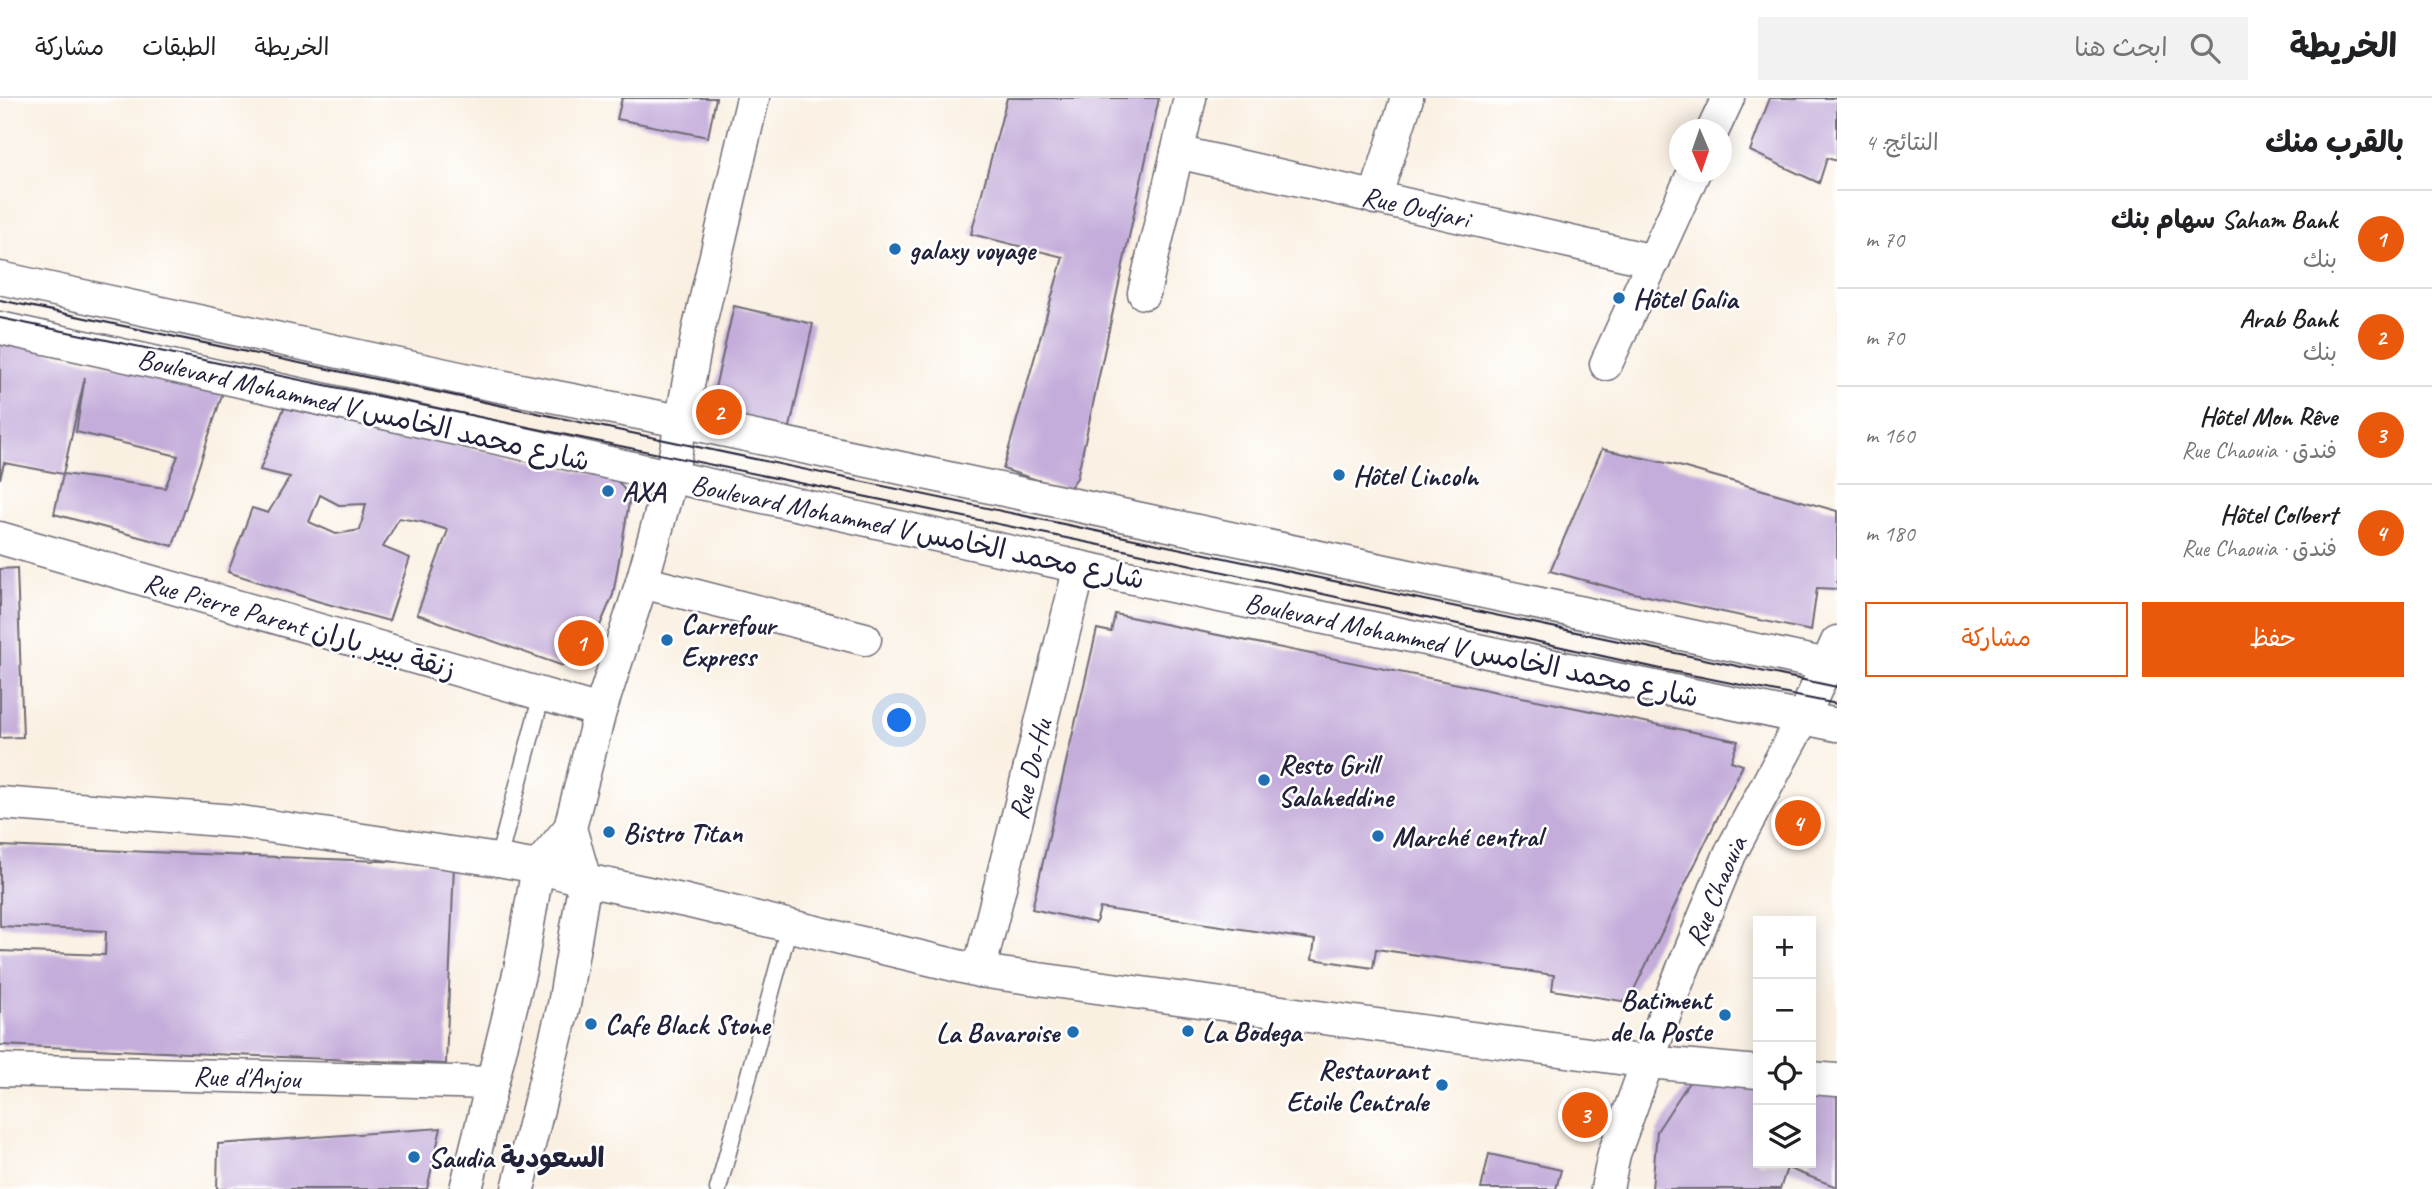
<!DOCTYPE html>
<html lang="ar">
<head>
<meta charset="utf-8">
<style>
  body { margin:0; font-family:Caveat,"Playpen Sans Arabic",sans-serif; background:#f2f2f2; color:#202124; direction:rtl }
  .controls { position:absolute; right:21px; bottom:21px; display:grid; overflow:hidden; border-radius:0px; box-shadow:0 4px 18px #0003 }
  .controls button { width:63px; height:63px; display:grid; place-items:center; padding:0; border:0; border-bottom:2px solid #e0e0e0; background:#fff; color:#202124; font:35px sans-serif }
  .compass { position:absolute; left:1669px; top:21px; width:63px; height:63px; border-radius:50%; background:#fff; box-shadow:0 4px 18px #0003; rotate:178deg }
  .you { position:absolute; left:900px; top:623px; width:24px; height:24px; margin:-18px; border:5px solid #fff; border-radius:50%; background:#1a73e8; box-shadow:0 0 0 10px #1a73e833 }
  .badge { display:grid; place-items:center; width:46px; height:46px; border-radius:50%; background:#ea580c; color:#fff; font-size:23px; font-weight:700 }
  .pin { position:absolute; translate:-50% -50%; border:4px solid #fff; box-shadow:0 2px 7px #0006 }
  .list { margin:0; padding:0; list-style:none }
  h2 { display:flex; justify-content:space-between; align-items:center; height:91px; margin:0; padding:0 28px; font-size:30px }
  h2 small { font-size:23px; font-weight:400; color:#757577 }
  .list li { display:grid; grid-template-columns:46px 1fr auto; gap:21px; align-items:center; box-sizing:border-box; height:98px; padding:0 28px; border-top:2px solid #e0e0e0 }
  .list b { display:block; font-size:26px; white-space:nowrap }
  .list p { margin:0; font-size:23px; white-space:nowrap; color:#757577 }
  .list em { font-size:23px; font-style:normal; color:#757577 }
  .actions { display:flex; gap:14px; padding:21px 28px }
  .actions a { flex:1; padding:16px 0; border:2px solid #ea580c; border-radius:0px; text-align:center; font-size:24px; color:#ea580c }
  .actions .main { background:#ea580c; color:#fff }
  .icon { flex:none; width:38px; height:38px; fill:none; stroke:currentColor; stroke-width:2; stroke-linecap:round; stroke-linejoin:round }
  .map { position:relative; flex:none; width:1837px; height:1091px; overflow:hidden; direction:ltr }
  header { display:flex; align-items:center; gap:42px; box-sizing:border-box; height:98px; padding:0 35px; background:#fff; border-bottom:2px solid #e0e0e0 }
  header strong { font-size:33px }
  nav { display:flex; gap:38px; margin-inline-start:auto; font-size:24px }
  .search { width:490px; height:63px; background:#f2f2f2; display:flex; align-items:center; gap:18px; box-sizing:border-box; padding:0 24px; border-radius:0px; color:#757577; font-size:26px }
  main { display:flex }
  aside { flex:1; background:#fff }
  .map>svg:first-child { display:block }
  .building { fill:#c4adda; fill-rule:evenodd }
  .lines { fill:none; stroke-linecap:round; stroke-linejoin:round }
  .lane-casing { stroke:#6e6a75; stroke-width:19 }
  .street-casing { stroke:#6e6a75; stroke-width:35 }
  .lane { stroke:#fff; stroke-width:16 }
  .street { stroke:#fff; stroke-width:32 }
  .tram { stroke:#22223b; stroke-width:2 }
  .poi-dot { fill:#1f6fb2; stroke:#fff; stroke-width:2.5 }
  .labels { text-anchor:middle; stroke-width:5; stroke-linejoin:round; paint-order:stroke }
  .street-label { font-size:28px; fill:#22223b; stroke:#fff }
  .poi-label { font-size:28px; font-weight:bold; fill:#22223b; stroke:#fff; text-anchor:start }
</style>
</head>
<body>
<header>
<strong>الخريطة</strong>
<div class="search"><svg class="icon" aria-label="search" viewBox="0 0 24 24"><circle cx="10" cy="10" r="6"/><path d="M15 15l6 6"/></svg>ابحث هنا</div>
<nav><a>الخريطة</a><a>الطبقات</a><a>مشاركة</a></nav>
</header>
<main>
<aside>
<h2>بالقرب منك<small>النتائج: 4</small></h2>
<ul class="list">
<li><span class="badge">1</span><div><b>Saham Bank سهام بنك</b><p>بنك</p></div><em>70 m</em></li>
<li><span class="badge">2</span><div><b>Arab Bank</b><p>بنك</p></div><em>70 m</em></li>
<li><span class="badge">3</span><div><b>Hôtel Mon Rêve</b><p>فندق · Rue Chaouia</p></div><em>160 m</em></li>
<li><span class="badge">4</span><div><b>Hôtel Colbert</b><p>فندق · Rue Chaouia</p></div><em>180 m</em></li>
</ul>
<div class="actions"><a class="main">حفظ</a><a>مشاركة</a></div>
</aside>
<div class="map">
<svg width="1837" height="1091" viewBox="0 0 1837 1091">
  <rect width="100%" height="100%" fill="#fff"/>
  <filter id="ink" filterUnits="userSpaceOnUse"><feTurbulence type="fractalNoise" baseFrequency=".0143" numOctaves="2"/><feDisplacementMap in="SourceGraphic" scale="14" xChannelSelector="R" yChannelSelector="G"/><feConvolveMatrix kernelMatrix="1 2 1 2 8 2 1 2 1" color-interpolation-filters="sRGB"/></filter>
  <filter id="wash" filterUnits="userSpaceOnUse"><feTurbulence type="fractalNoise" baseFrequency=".00686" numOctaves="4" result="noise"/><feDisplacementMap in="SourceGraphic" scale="28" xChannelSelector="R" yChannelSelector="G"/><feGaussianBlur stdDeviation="1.57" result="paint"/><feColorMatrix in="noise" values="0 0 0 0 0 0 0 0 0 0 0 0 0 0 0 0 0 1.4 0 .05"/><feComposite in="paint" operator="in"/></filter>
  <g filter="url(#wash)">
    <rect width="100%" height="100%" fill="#faf0e2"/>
    <g id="blocks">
      <!-- building -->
      <path class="building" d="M 622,0 L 716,0 L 708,39 L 617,21 Z
        M 1007,0 L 1159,0 L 1077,380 L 1068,392 L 1003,371 L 1063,159 L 971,136 Z
        M 1770,0 L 1837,0 L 1837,63 L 1827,60 L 1819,85 L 1750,53 Z
        M 734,208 L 813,226 L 788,338 L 708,320 Z
        M 0,243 L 223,294 L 173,448 L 54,416 L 63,376 L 4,365 L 0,381 ZM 85,279 L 76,334 L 178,358 L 165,390 L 63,376 Z
        M 284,310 L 616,381 L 630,399 L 613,497 L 587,558 L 563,568 L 417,516 L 448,432 L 422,424 L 399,420 L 383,449 L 410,460 L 389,523 L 317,503 L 228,474 L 252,410 L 268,415 L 290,379 L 260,372 ZM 320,397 L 339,407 L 366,406 L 360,432 L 336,436 L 309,424 Z
        M 1602,351 L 1675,367 L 1837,413 L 1837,491 L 1817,490 L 1811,533 L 1620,492 L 1550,473 Z
        M 17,470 L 23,639 L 0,640 L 0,471 Z
        M 1115,516 L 1738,643 L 1731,663 L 1743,667 L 1628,904 L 1552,892 L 1554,877 L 1376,851 L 1373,870 L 1312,861 L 1315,842 L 1100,810 L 1096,825 L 1032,811 L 1097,531 L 1111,534 Z
        M 0,748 L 454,766 L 446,966 L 0,947 L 0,853 L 105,857 L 106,833 L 0,828 Z
        M 1697,972 L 1758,978 L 1758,1065 L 1811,1065 L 1811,983 L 1837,986 L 1837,1089 L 1787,1070 L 1780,1091 L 1652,1091 L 1657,1033 Z
        M 441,1030 L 427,1091 L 217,1091 L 218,1046 Z
        M 1489,1056 L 1561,1072 L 1556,1091 L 1481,1091 Z"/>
    </g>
  </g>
  <g filter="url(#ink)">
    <use href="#blocks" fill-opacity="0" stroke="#6e6a75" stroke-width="2"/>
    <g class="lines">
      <!-- lane casing -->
      <g class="lane-casing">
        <path id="lane" d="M 498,762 L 542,596
          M 718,1091 L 789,828"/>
      </g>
      <!-- street casing -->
      <g class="street-casing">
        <g id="street">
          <path d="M 1713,32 L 1728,0"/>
          <path id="s1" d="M 1177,54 L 1654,163"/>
          <path d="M 1375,100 L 1407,0"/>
          <path d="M 0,180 L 464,281 L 680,323 L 1837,569"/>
          <path d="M 1144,195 L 1190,0"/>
          <path d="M 0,230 L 1080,469 L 1837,627"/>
          <path d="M 1606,266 L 1694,74"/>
          <path d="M 0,440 L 600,613"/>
          <path d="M 642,484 L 865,541"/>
          <path d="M 0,705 L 234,723 L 498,762 L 538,769 L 585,782 L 686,803 L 979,873 L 1648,964 L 1758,974"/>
          <path id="s2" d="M 979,873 L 1080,469"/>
          <path id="s3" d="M 0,972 L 492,985"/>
          <path d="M 1811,980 L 1837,982"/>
          <path d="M 466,1091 L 520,872 L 538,769 L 570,730 L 600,613 L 642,484 L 671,379 L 698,234 L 753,0"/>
          <path d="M 518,1091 L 564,907 L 585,782 L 570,730"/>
          <path id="s4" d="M 1607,1091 L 1614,1056 L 1670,902 L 1730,756 L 1803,620 L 1837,544"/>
        </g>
      </g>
      <!-- lane -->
      <use href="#lane" class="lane"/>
      <!-- street -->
      <use href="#street" class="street"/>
      <!-- tram -->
      <path class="tram" d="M 0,202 L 1837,589
        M 0,220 L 1124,452 L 1661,571 L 1837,606"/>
    </g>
  </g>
  <!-- markers -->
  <g class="poi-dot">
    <circle cx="895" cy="151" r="7"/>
    <circle cx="1619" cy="200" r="7"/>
    <circle cx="1339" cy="377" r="7"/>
    <circle cx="608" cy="393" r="7"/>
    <circle cx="667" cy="542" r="7"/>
    <circle cx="1264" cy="682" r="7"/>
    <circle cx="609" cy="734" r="7"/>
    <circle cx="1378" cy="738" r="7"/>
    <circle cx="1725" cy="917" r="7"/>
    <circle cx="591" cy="926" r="7"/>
    <circle cx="1188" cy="933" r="7"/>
    <circle cx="1073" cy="934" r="7"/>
    <circle cx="1442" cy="987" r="7"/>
    <circle cx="414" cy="1059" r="7"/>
  </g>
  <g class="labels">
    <!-- street labels -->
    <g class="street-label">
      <text dy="10" stroke="none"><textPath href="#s1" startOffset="245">Rue Oudjari</textPath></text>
      <text transform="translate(364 311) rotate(13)" y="10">Boulevard Mohammed V شارع محمد الخامس</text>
      <text transform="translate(918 433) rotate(12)" y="10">Boulevard Mohammed V شارع محمد الخامس</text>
      <text transform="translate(300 527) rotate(16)" y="10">Rue Pierre Parent زنقة بيير باران</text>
      <text transform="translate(1472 551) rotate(12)" y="10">Boulevard Mohammed V شارع محمد الخامس</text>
      <text dy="10" stroke="none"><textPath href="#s2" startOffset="208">Rue Do-Hu</textPath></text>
      <text dy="10" stroke="none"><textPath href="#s4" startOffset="318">Rue Chaouia</textPath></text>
      <text dy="10" stroke="none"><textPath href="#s3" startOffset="247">Rue d'Anjou</textPath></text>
    </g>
    <!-- poi labels -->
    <g class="poi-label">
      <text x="909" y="161">galaxy voyage</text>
      <text x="1633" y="210">Hôtel Galia</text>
      <text x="1353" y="387">Hôtel Lincoln</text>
      <text x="622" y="403">AXA</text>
      <text x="681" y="536">Carrefour<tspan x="681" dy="32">Express</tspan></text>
      <text x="1278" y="676">Resto Grill<tspan x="1278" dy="32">Salaheddine</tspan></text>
      <text x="623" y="744">Bistro Titan</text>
      <text x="1392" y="748">Marché central</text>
      <text x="1711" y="911" text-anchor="end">Batiment<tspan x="1711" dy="32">de la Poste</tspan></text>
      <text x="605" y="936">Cafe Black Stone</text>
      <text x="1202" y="943">La Bodega</text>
      <text x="1059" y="944" text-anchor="end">La Bavaroise</text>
      <text x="1428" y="981" text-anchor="end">Restaurant<tspan x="1428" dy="32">Etoile Centrale</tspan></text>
      <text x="428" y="1069">Saudia السعودية</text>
    </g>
  </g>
</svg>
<div class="controls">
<button>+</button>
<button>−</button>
<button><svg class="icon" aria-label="locate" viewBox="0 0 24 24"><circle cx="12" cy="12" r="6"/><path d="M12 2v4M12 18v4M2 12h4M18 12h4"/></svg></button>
<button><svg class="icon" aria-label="layers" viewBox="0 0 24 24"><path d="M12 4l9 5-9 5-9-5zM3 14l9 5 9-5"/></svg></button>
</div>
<svg class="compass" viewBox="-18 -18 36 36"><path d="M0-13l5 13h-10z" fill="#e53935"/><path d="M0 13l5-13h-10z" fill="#757577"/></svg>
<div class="you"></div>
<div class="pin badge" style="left:581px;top:545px">1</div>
<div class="pin badge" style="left:719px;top:314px">2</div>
<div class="pin badge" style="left:1585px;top:1017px">3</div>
<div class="pin badge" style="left:1798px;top:725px">4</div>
</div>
</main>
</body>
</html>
